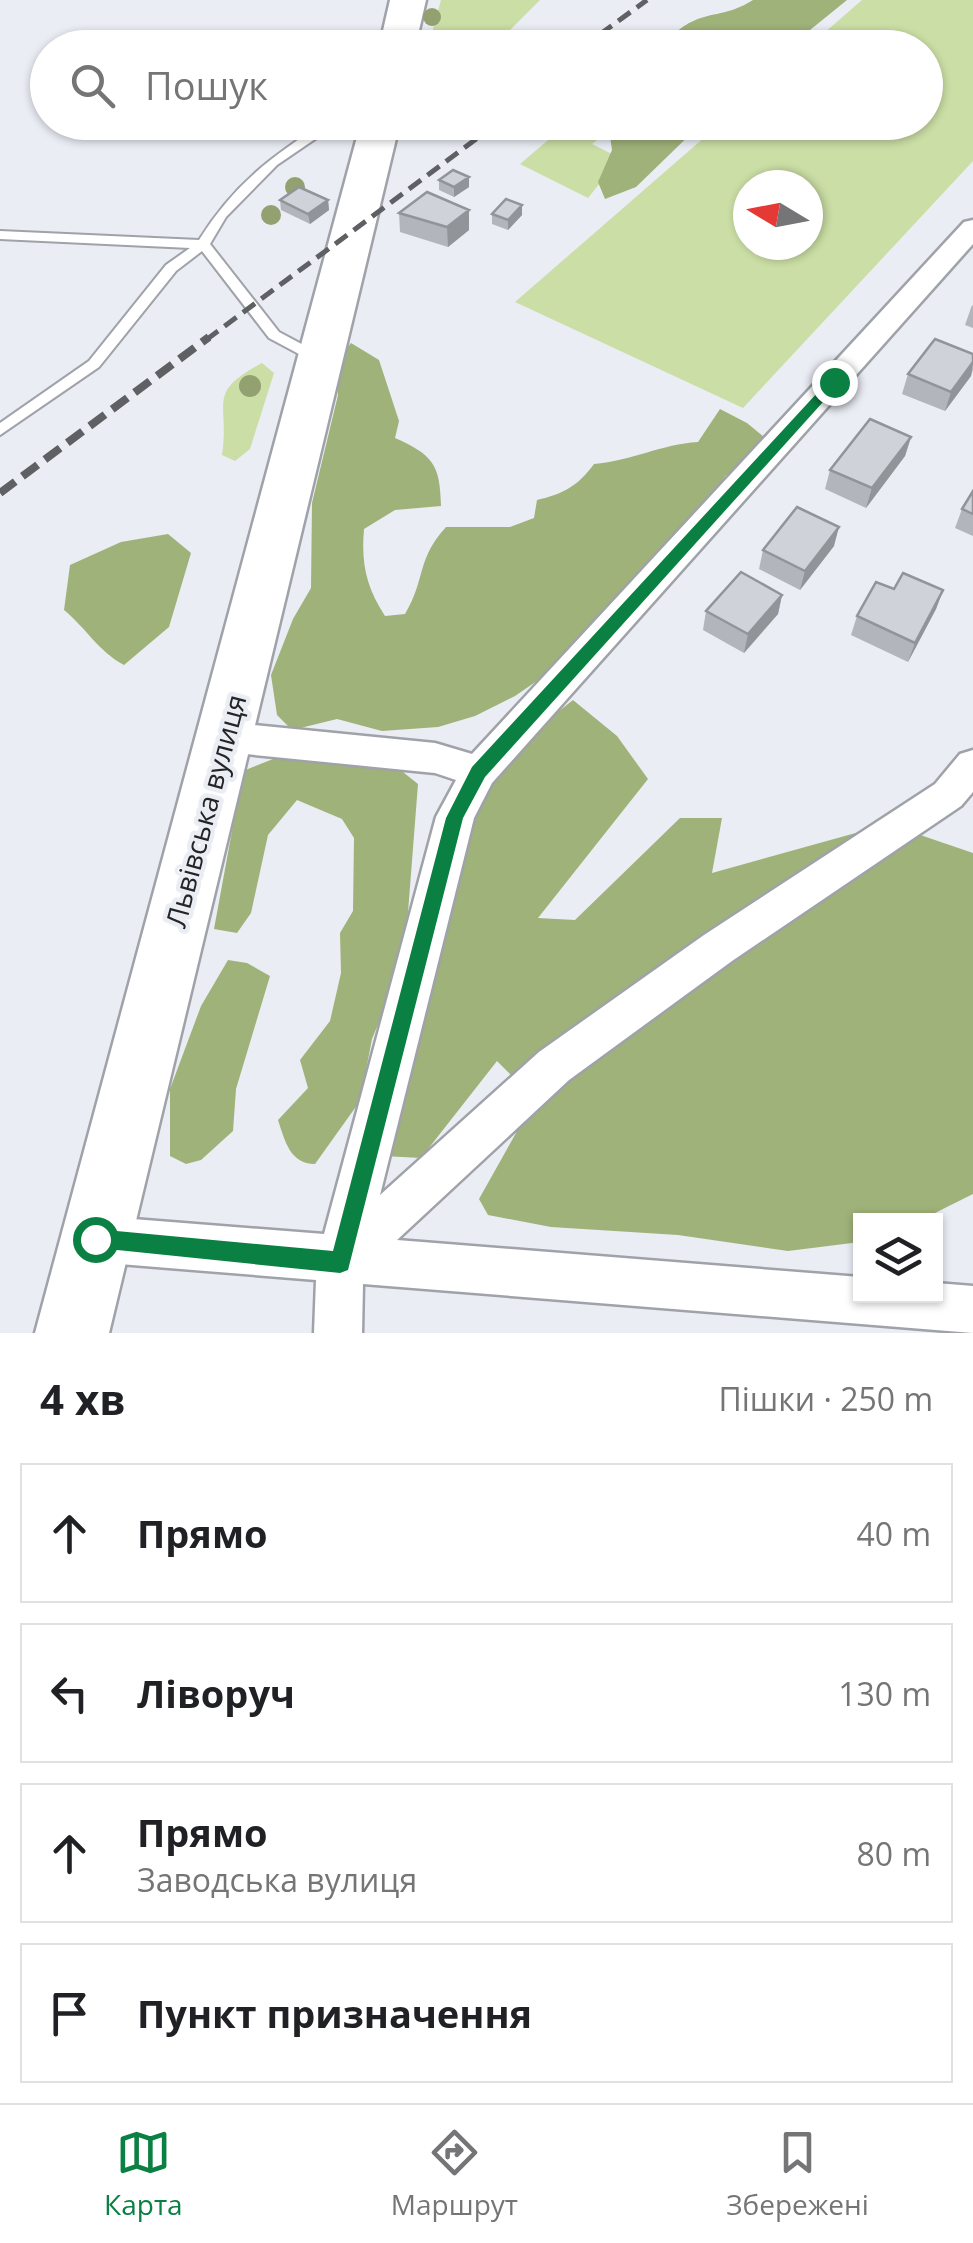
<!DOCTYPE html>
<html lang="uk">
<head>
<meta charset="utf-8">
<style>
  body { margin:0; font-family:"Open Sans",sans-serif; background:#f2f2f2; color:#202124 }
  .controls { position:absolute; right:30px; bottom:30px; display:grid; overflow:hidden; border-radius:0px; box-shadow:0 2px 8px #0004 }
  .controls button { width:90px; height:90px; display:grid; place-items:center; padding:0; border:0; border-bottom:2px solid #e0e0e0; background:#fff; color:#202124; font:50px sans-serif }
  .compass { position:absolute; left:733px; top:170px; width:90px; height:90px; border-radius:50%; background:#fff; box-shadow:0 2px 8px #0004; rotate:280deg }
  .stop { position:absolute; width:30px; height:30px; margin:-22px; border:8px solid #0b8043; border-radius:50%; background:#fff }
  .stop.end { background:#0b8043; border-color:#fff; box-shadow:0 2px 10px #0008 }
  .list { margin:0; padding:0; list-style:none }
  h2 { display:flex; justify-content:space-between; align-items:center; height:130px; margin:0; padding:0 40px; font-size:42px }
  h2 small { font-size:32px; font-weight:400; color:#757577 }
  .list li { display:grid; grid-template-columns:65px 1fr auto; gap:30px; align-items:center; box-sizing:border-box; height:140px; margin:0 20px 20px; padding:0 20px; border:2px solid #e0e0e0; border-radius:0px }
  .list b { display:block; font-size:38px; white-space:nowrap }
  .list p { margin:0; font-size:32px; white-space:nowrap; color:#757577 }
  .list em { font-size:32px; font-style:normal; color:#757577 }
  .icon { flex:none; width:55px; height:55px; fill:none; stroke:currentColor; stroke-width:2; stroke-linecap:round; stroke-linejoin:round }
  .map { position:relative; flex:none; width:973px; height:1333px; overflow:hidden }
  .search { position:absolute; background:#fff; box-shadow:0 2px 8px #0004; left:30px; right:30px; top:30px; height:110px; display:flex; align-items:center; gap:25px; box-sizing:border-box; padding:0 35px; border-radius:55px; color:#757577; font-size:38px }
  .sheet { height:770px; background:#fff }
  nav { display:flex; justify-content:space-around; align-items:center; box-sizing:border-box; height:140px; border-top:2px solid #e0e0e0; background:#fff; font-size:28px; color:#757577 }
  nav a { display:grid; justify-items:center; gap:5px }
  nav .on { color:#0b8043 }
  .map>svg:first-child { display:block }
  .green { fill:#cbdea5; fill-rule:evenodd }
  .forest { fill:#9fb279 }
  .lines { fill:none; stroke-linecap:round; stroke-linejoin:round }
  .lane-casing { stroke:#9fa2a8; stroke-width:4 }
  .street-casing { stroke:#9fa2a8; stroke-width:5 }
  .highway-casing { stroke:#9fa2a8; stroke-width:5 }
  .lane { fill:#fff; fill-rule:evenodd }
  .street { fill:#fff; fill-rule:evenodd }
  .highway { fill:#fff; fill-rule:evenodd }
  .rail-far1 { stroke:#5f6064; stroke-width:5; stroke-dasharray:15 8; stroke-linecap:butt }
  .rail { stroke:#5f6064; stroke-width:8; stroke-dasharray:19 9; stroke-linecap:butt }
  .tree { fill:#93a070 }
  .wall { fill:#b2b5bb }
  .shaded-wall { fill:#919498 }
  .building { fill:#cfd3d9; stroke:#919498; stroke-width:2.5 }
  .route { fill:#0b8043 }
  .labels { text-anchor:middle; stroke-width:9; stroke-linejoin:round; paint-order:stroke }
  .street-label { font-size:28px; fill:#232426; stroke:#eaedf4 }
</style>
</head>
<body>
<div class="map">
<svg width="973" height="1333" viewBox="0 0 973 1333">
  <rect width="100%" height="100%" fill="#eaedf4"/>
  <!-- green -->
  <path class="green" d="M 441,0 L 540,0 L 493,47 L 428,47 Z
    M 862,0 L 973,0 L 973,161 L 743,408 L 515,302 L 721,123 L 926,122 L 926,48 L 808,47 ZM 748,185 L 808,185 L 808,245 L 748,245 Z
    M 568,123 L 619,123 L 592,144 L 620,158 L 588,198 L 520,164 Z
    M 262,363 L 274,373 L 250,449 L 235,461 L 222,455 C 230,402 205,393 262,363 Z"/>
  <!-- forest -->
  <path class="forest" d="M 753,0 L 847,0 L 789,47 L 661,47 C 699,4 717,23 753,0 Z
    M 608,123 L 608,122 L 702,123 L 636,187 L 605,199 L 598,182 L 612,150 Z
    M 351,343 L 379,360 L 399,421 L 395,438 C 433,455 440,464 441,506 L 395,510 L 364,529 C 361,563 366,587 385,616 L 405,614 C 426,579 416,560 446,527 L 510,527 L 534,518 L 537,500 C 563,494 578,486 594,464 C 631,461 662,444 698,442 L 720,409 L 747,423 L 764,437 L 747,465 L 725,476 L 720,499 L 699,507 L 630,592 L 605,607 L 550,672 L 515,696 L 475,716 L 438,727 L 382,731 L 337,719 L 292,730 L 277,715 L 271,675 L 293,619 L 311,588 L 312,503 L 338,395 L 336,361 Z
    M 168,534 L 191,553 L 169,627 L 124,665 C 98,651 87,629 64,610 L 70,565 L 121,542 Z
    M 573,700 L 617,736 L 648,779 L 538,918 L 575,920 L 680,818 L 722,818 L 712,873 L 888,824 L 973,853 L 973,1194 L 921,1220 L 860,1220 L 860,1242 L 788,1251 L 678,1235 L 551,1227 L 488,1215 L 479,1199 L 535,1099 L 497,1061 L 421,1158 L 364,1155 L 391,993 L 372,1039 L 360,1101 L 315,1164 C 290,1164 285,1141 278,1120 L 308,1088 L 300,1060 L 330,1021 L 341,973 L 340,933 L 353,911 L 354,838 L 342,819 L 297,800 L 268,835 L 251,913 L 237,933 L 214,929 L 243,771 L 288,753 L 403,772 L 418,784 L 407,925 L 420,881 L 521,741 Z
    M 228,960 L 247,963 L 270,976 L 236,1089 L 233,1131 L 201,1160 L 186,1164 L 170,1156 L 170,1089 L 201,1006 Z"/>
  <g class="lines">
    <!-- lane casing -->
    <g class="lane-casing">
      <path id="lane" d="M 325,122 L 340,122 L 277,165 L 226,217 L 210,244 L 279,332 L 324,356 L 324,362 L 314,362 L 269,338 L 202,251 L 176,271 L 99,367 L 0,435 L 0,423 L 89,361 L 166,265 L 190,248 L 0,239 L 0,231 L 199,240 C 234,184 271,157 325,122 Z
        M 403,122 L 435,122 L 379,134 L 373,130 Z"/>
    </g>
    <!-- street casing -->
    <g class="street-casing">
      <path id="street" d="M 973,220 L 973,244 L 492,783 L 474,818 L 380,1195 L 539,1052 L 704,935 L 935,784 L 960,754 L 973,750 L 973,792 L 961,806 L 732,961 L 569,1080 L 397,1240 L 860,1277 L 860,1296 L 936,1296 L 936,1283 L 973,1286 L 973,1333 L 363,1284 L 362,1333 L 314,1333 L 316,1280 L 95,1262 L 79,1255 L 72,1239 L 79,1223 L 95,1216 L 324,1234 L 436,817 L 456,780 L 435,773 L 225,752 L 212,748 L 207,737 L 212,726 L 225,722 L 435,743 L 472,754 L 964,222 Z"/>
    </g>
    <!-- highway casing -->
    <g class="highway-casing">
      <path id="highway" d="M 390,0 L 426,0 L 415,48 L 379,48 Z
        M 361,122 L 400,122 L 109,1333 L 35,1333 Z"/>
    </g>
    <!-- lane -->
    <use href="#lane" class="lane"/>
    <!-- street -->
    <use href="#street" class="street"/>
    <!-- highway -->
    <use href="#highway" class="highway"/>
    <!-- rail-far1 -->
    <path class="rail-far1" d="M 581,48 L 647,0
      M 206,340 L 499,122"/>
    <!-- rail -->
    <path class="rail" d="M 0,493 L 209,337"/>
  </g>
  <!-- trees -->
  <g class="tree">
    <circle cx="432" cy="17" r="9"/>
    <circle cx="295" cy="187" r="10"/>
    <circle cx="271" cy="215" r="10"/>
    <circle cx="250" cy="386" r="11"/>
  </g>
  <!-- wall -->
  <path class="wall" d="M 439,180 L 469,187 L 454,197 L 439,190 Z
    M 280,200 L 328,200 L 329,210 L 310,224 L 281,210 Z
    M 522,205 L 522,215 L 508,230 L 492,224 L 492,214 Z
    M 399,213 L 469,230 L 448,247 L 400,232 Z
    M 972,305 L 973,306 L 973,328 L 965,325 Z
    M 973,354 L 973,370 L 971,376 L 945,411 L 902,394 L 908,374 Z
    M 911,437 L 905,456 L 866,508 L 825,489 L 830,470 Z
    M 973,491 L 973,536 L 955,528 L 962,509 Z
    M 834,546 L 800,590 L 759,569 L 763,550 Z
    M 894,589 L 943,590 L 936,609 L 908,662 L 851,635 L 857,616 Z
    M 782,595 L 778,614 L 744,653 L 703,630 L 706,611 Z"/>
  <!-- shaded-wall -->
  <path class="shaded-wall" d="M 469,177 L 469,187 L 454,197 L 454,187 Z
    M 328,200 L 329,210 L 310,224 L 308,214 Z
    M 522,205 L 522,215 L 508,230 L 508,220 Z
    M 469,210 L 469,230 L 448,247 L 447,227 Z
    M 973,362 L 971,376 L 945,411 L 951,392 Z
    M 911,437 L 905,456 L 866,508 L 872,488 Z
    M 839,527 L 834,546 L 800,590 L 805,571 Z
    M 943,590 L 936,609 L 908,662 L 915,643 Z
    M 782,595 L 778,614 L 744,653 L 748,634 Z"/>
  <!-- building -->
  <path class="building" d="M 453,170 L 469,177 L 454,187 L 439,180 Z
    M 299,187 L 328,200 L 308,214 L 280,200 Z
    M 427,192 L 469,210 L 447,227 L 399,213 Z
    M 506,199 L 522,205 L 508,220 L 492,214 Z
    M 935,339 L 973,354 L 973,362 L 951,392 L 908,374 Z
    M 870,419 L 911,437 L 872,488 L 830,470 Z
    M 973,491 L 973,514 L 962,509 Z
    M 797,507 L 839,527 L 805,571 L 763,550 Z
    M 741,572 L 782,595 L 748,634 L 706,611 Z
    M 903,573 L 943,590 L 915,643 L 857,616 L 876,582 L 894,589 Z"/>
  <!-- route -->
  <path class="route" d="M 830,379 L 841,382 L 485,777 L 463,818 L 348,1270 L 340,1273 L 88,1247 L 85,1239 L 95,1229 L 333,1251 L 446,818 L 472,767 Z"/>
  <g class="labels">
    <!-- street labels -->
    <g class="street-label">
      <text transform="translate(206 811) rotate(-75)" y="10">Львівська вулиця</text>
    </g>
  </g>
</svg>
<div class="controls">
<button><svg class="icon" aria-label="layers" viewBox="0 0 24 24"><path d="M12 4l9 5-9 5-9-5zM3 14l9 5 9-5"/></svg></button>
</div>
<svg class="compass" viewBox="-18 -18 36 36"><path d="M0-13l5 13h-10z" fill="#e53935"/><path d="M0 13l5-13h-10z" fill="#757577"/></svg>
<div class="stop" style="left:95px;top:1239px"></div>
<div class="stop end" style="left:834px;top:382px"></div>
<div class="search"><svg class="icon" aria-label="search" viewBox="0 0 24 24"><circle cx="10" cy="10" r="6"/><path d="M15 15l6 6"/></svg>Пошук</div>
</div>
<section class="sheet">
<h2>4 хв<small>Пішки · 250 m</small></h2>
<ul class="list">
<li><svg class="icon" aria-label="ahead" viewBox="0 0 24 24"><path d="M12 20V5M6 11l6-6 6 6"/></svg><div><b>Прямо</b></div><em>40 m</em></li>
<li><svg class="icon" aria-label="left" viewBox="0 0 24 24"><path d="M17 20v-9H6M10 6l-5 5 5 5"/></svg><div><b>Ліворуч</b></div><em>130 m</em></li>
<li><svg class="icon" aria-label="ahead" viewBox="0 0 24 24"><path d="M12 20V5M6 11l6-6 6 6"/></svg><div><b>Прямо</b><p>Заводська вулиця</p></div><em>80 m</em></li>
<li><svg class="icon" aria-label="arrive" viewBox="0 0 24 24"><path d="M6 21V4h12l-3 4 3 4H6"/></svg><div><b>Пункт призначення</b></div></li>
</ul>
</section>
<nav>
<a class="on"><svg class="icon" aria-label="map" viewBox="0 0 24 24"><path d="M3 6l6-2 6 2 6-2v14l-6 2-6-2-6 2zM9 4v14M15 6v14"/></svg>Карта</a>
<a><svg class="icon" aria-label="directions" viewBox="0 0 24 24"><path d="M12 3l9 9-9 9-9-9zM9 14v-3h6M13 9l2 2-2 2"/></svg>Маршрут</a>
<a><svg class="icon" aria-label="saved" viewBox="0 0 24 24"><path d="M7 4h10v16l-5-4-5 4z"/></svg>Збережені</a>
</nav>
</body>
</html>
